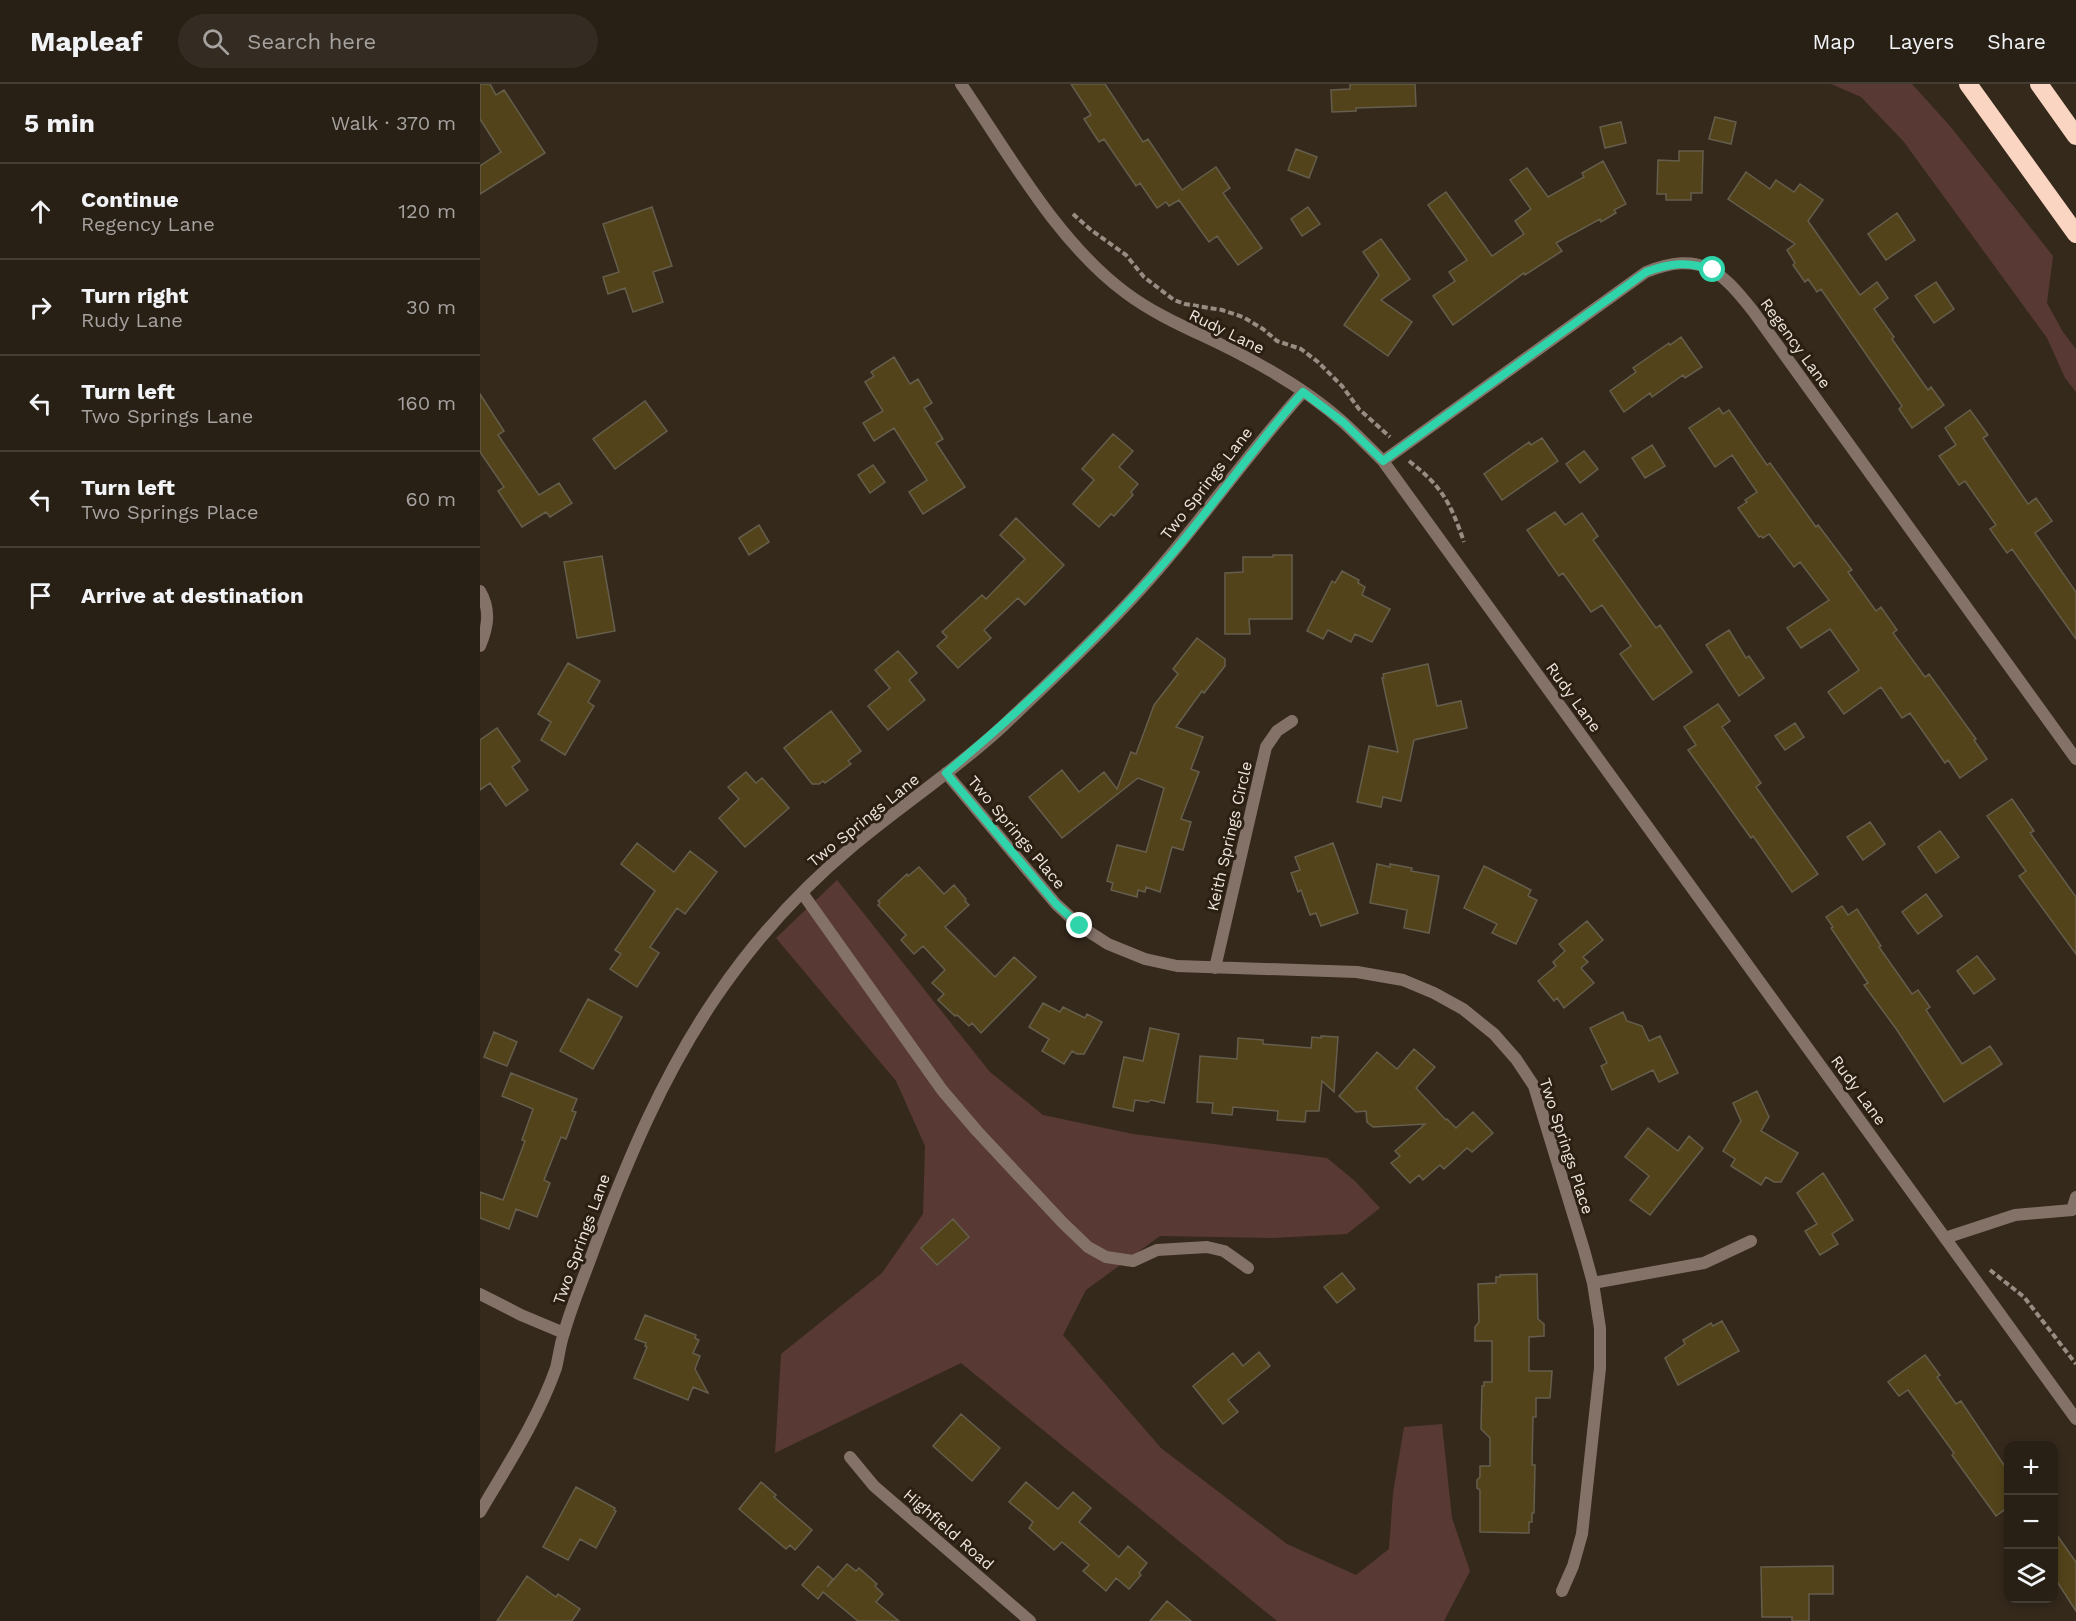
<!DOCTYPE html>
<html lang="en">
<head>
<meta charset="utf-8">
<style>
  body { margin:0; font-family:"Work Sans",sans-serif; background:#342c22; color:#f1f3f6 }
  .controls { position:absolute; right:18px; bottom:18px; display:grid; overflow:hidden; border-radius:12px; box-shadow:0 3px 9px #0003 }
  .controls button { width:54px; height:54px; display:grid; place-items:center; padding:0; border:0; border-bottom:2px solid #443d34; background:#281f15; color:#f1f3f6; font:30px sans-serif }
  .stop { position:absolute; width:18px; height:18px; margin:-14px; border:4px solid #2fd4aa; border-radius:50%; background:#fff }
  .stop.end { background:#2fd4aa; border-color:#fff; box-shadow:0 2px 6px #0008 }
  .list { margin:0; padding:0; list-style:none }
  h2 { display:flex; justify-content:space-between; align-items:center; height:78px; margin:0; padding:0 24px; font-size:26px }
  h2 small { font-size:20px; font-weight:400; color:#a5a2a0 }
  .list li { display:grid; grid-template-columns:39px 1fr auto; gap:18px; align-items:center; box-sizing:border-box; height:96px; padding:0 24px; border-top:2px solid #443d34 }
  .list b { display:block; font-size:22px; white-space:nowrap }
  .list p { margin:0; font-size:20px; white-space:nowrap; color:#a5a2a0 }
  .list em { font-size:20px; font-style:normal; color:#a5a2a0 }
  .icon { flex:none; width:33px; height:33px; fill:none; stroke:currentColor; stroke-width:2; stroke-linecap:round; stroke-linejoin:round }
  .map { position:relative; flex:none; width:1596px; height:1537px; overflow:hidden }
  header { display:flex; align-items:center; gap:36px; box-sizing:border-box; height:84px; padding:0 30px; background:#281f15; border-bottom:2px solid #443d34 }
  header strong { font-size:28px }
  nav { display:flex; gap:33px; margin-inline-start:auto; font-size:21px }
  .search { width:420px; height:54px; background:#342c22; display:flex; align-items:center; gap:15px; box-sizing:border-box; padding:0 21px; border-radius:33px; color:#a5a2a0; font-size:22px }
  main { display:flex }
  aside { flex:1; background:#281f15 }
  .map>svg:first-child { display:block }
  .green { fill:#583934 }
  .building { fill:#52431a; stroke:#655e4c; stroke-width:1.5 }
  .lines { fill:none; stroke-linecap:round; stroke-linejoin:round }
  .path { stroke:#978d83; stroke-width:4; stroke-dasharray:6 3; stroke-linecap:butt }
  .lane { stroke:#847268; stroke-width:12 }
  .street { stroke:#847268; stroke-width:12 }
  .highway { stroke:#fad5c2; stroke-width:18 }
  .route { stroke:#2fd4aa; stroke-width:8 }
  .labels { text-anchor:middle; stroke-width:6; stroke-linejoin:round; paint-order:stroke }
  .street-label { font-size:16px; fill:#eee6de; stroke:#2b1f12 }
</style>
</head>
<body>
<header>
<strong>Mapleaf</strong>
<div class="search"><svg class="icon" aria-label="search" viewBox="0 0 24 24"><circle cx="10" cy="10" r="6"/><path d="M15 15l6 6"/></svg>Search here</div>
<nav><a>Map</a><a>Layers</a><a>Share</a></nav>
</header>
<main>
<aside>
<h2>5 min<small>Walk · 370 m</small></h2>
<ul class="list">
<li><svg class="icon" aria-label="ahead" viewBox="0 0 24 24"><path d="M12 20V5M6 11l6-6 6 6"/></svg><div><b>Continue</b><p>Regency Lane</p></div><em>120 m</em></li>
<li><svg class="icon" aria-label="right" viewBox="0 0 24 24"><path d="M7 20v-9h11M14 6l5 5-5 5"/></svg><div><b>Turn right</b><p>Rudy Lane</p></div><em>30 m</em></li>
<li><svg class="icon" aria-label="left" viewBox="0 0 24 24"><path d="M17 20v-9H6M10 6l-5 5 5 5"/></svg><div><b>Turn left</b><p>Two Springs Lane</p></div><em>160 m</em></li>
<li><svg class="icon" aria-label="left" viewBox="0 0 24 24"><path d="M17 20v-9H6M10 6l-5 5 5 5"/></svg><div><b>Turn left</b><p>Two Springs Place</p></div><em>60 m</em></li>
<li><svg class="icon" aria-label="arrive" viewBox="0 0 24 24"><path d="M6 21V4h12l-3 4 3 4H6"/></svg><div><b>Arrive at destination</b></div></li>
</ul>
</aside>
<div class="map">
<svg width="1596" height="1537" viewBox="0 0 1596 1537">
  <rect width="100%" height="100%" fill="#35291c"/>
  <!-- green -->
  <path class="green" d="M 1351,0 L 1432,0 L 1470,42 L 1573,172 L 1567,219 L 1583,248 L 1596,265 L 1596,308 L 1585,294 L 1567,254 L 1424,58 L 1381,13 Z
    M 357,796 L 510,988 L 563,1031 L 653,1050 L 847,1074 L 875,1097 L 900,1124 L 867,1150 L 793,1154 L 680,1152 L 606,1206 L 583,1251 L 681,1364 L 807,1460 L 876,1491 L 909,1465 L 913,1409 L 924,1343 L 962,1340 L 972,1434 L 990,1487 L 964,1537 L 797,1537 L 481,1279 L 295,1369 L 301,1270 L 402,1189 L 443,1130 L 445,1062 L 416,997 L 296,854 Z"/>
  <!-- building -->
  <path class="building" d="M 0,0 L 10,0 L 16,11 L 24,6 L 65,69 L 0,110 L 0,82 L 21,68 L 0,35 Z
    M 591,0 L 625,0 L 663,58 L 668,55 L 702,106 L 736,83 L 750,104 L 743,109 L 782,164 L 758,181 L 737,152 L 729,158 L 699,116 L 689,122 L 686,118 L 677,124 L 660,99 L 656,102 L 624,55 L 619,58 L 604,35 L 611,31 Z
    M 870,0 L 935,0 L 936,22 L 876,24 L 876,27 L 852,28 L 851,6 L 870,5 Z
    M 1235,33 L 1256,38 L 1251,60 L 1229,55 Z
    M 1141,38 L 1146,59 L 1125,64 L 1120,43 Z
    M 816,65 L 837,73 L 829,94 L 808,86 Z
    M 1199,67 L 1223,67 L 1222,109 L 1211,109 L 1211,116 L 1186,116 L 1186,110 L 1177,110 L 1178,76 L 1199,77 Z
    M 1123,77 L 1146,120 L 1134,126 L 1136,129 L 1121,138 L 1120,135 L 1076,159 L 1082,167 L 1045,191 L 1044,189 L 973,241 L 953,212 L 975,197 L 969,188 L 987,176 L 948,121 L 966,108 L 1012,172 L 1044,150 L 1035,137 L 1051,125 L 1030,96 L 1047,84 L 1068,113 L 1104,93 L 1102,89 Z
    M 1266,88 L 1290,105 L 1296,96 L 1314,108 L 1320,100 L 1343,116 L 1328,137 L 1380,211 L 1397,198 L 1408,214 L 1394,225 L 1414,253 L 1412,255 L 1448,306 L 1451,303 L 1464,321 L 1432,344 L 1419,325 L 1422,322 L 1341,205 L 1337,208 L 1328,195 L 1325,198 L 1313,181 L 1315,179 L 1307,166 L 1315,160 L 1248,115 Z
    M 172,123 L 192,182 L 173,188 L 183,218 L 153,228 L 145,204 L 128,210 L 123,193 L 139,188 L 123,140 Z
    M 828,123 L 840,140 L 822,152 L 811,135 Z
    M 1417,129 L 1435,156 L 1406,176 L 1388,150 Z
    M 901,155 L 930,195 L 901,216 L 932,238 L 908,272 L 864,241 L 899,191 L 883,168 Z
    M 1456,198 L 1474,225 L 1454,239 L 1435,212 Z
    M 1201,253 L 1222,283 L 1205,294 L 1203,291 L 1172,313 L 1170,309 L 1144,328 L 1130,307 L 1156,288 L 1153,284 L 1189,259 L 1190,261 Z
    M 414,273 L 430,300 L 438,295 L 452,319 L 444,324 L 463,355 L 456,359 L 485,403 L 443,430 L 429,408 L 447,396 L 414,344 L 394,357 L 383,339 L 403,327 L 385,298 L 394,292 L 391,288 Z
    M 0,310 L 24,347 L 18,351 L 59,411 L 79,399 L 92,419 L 70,433 L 66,428 L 42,443 L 18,407 L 24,403 L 0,368 Z
    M 165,317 L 187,347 L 135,385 L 113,355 Z
    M 1239,324 L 1243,330 L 1249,326 L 1287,381 L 1290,379 L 1336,443 L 1338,441 L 1372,486 L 1368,488 L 1396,527 L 1401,523 L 1417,546 L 1413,549 L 1445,593 L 1449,590 L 1496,655 L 1494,656 L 1507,675 L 1480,694 L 1468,676 L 1465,679 L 1430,629 L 1422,634 L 1401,603 L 1364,630 L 1348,608 L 1379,586 L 1350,545 L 1321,564 L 1307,544 L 1349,516 L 1320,478 L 1314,483 L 1289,450 L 1283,454 L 1281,452 L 1279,453 L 1258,424 L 1267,418 L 1265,416 L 1277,408 L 1252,371 L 1235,383 L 1209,344 Z
    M 1490,326 L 1508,351 L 1503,354 L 1548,420 L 1556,414 L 1572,437 L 1555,449 L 1596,508 L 1596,555 L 1532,465 L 1527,469 L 1510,445 L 1516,441 L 1485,397 L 1479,401 L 1459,372 L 1476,361 L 1465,344 Z
    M 633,350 L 653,367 L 639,383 L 658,400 L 651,408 L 653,411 L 634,432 L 631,430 L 619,443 L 593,420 L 614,396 L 602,385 Z
    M 1062,354 L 1078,377 L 1022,416 L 1004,390 L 1049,358 L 1051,361 Z
    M 1172,361 L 1185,382 L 1165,394 L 1152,374 Z
    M 1104,367 L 1118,385 L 1100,399 L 1086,380 Z
    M 393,381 L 405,398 L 390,409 L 378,391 Z
    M 1075,428 L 1085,441 L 1102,429 L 1118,452 L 1113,456 L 1176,544 L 1180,541 L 1212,588 L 1173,616 L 1140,570 L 1151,562 L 1122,521 L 1111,528 L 1083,489 L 1079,492 L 1047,446 Z
    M 536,434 L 584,481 L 545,521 L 538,514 L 504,546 L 511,554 L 478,584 L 457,562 L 467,553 L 462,548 L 502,511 L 506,515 L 545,475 L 520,451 Z
    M 279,441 L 289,458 L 269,471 L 259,454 Z
    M 793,471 L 812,471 L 812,535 L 769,535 L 770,550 L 745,550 L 745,489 L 763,488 L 763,473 L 793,473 Z
    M 122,472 L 135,547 L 97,554 L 84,478 Z
    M 862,487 L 879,496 L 878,499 L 885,503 L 882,511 L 910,525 L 892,558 L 875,550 L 871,558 L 848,546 L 843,555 L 827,547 L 852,497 L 855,499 Z
    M 1249,546 L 1266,574 L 1269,572 L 1284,594 L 1259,612 L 1226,561 Z
    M 717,554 L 745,575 L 745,582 L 724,609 L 722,607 L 696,643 L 723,653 L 711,685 L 719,688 L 701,735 L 711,738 L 703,766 L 692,763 L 680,808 L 666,803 L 665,808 L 658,806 L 657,813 L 631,806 L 633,799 L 627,797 L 637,761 L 666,768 L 684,704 L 658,694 L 582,754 L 549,713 L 582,686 L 599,708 L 624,688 L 637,705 L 651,668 L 656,670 L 674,621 L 698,590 L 693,585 Z
    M 418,567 L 437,589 L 429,596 L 445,616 L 408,646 L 388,622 L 410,604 L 395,586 Z
    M 88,579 L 120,597 L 108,618 L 114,622 L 85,671 L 61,656 L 71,638 L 58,630 Z
    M 948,580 L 957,622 L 981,617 L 987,644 L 934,656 L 921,717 L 903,713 L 901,723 L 877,718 L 889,662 L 918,668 L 902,594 L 904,594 L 903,590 Z
    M 1238,620 L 1250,637 L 1242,643 L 1281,699 L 1276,703 L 1338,790 L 1312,808 L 1273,752 L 1271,754 L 1208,666 L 1216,661 L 1204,643 Z
    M 351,627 L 381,667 L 368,677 L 371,680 L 345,699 L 343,697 L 339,700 L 332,700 L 304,664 Z
    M 1315,639 L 1324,653 L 1305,666 L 1295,652 Z
    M 17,644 L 40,677 L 32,683 L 48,706 L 26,722 L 10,699 L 0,706 L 0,656 Z
    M 266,688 L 276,699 L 282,694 L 309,724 L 265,763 L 239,734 L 259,715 L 248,703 Z
    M 1532,715 L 1554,747 L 1550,749 L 1596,813 L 1596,870 L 1539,792 L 1546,787 L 1507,732 Z
    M 1390,738 L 1405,760 L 1383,776 L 1367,753 Z
    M 1460,747 L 1479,773 L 1456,789 L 1438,763 Z
    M 157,759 L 194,788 L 210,767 L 237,788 L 205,830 L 197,824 L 170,863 L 179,869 L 157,903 L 130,885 L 141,870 L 135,866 L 175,807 L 141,780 Z
    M 853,759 L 878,829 L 841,842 L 836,829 L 830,831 L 821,806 L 818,808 L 811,789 L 820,786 L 815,773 Z
    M 897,780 L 910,783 L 910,780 L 932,784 L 931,787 L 959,792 L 949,849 L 924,844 L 927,826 L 890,819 Z
    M 1004,782 L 1051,806 L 1048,812 L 1057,816 L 1036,860 L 1012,849 L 1017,840 L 984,824 Z
    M 439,783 L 464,810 L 474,801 L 486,815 L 485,817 L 489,821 L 465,843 L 515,893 L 534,873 L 556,893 L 501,949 L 492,939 L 489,942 L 477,931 L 475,932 L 458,916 L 464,910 L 452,899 L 465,886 L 443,862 L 434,870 L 421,856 L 426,851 L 398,821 L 400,819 L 398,817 L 427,790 L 428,792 Z
    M 1446,810 L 1462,832 L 1438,850 L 1422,828 Z
    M 1362,822 L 1368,831 L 1377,825 L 1401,862 L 1399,863 L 1432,910 L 1438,906 L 1450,923 L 1446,926 L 1482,980 L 1510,962 L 1522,980 L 1464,1018 L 1417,946 L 1384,901 L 1388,899 L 1351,844 L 1353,843 L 1346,833 Z
    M 1107,837 L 1123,856 L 1103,873 L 1108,878 L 1101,884 L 1114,899 L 1084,924 L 1077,914 L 1074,917 L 1058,897 L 1076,882 L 1073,878 L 1085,867 L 1079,860 Z
    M 1497,872 L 1515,895 L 1494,910 L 1477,887 Z
    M 108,915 L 142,933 L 113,985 L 80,967 Z
    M 563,919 L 580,928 L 583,923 L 605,934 L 607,930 L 622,938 L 604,970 L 597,970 L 592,967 L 584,980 L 562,967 L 569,955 L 549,943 Z
    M 1143,928 L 1147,937 L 1162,942 L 1169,957 L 1180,952 L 1198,989 L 1179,998 L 1173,986 L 1132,1006 L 1121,982 L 1127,979 L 1110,944 Z
    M 670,944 L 699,950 L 684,1019 L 671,1016 L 668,1018 L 655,1016 L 653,1027 L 633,1023 L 644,973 L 663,977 Z
    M 14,948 L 37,958 L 27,982 L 4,973 Z
    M 841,952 L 858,953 L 854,1008 L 842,997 L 839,1027 L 826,1027 L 825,1038 L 797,1036 L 798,1027 L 753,1023 L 752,1031 L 732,1029 L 733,1019 L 717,1018 L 720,972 L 757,975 L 758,954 L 783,956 L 783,960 L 831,964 L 832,953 L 841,954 Z
    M 934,965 L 955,983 L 936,1004 L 966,1036 L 967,1035 L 976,1044 L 993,1028 L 1013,1049 L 992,1068 L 987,1064 L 964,1085 L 960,1081 L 943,1096 L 939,1091 L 930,1099 L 911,1079 L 920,1072 L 915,1067 L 945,1040 L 893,1043 L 887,1038 L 886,1027 L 876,1028 L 859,1012 L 897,968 L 917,985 Z
    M 31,989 L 97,1015 L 92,1027 L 96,1028 L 86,1055 L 81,1053 L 64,1096 L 70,1099 L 57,1133 L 36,1125 L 29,1145 L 0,1134 L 0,1108 L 23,1116 L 45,1057 L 42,1056 L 53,1025 L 22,1012 Z
    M 1277,1007 L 1289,1033 L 1281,1047 L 1318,1069 L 1301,1098 L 1294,1098 L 1286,1093 L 1281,1101 L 1251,1082 L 1255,1075 L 1243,1067 L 1261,1037 L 1253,1019 Z
    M 1168,1044 L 1198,1067 L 1209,1052 L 1223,1064 L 1170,1131 L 1150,1116 L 1169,1092 L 1145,1073 Z
    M 1343,1089 L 1373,1136 L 1352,1150 L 1358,1160 L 1340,1171 L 1325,1147 L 1337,1140 L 1317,1109 Z
    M 473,1135 L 489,1153 L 457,1181 L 441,1164 Z
    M 862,1189 L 875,1205 L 857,1219 L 844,1203 Z
    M 1057,1190 L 1058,1235 L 1064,1240 L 1064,1252 L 1049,1253 L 1049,1287 L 1072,1287 L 1070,1314 L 1056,1314 L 1056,1333 L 1053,1333 L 1052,1381 L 1055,1381 L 1054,1429 L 1052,1429 L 1052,1438 L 1049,1438 L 1049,1449 L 1000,1448 L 1000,1406 L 997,1404 L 997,1396 L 1000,1393 L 1000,1382 L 1010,1382 L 1010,1354 L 1001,1345 L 1002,1302 L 1004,1302 L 1004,1298 L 1012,1298 L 1012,1257 L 995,1257 L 995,1243 L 999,1238 L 998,1200 L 1016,1199 L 1016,1193 L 1020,1193 L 1020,1191 Z
    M 165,1231 L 216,1251 L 215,1254 L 219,1256 L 213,1269 L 220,1272 L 215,1285 L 228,1309 L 213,1303 L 208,1316 L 154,1294 L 167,1263 L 165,1262 L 166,1259 L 155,1255 Z
    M 1242,1237 L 1259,1267 L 1198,1301 L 1185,1274 L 1205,1260 L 1203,1256 L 1231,1239 L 1233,1242 Z
    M 779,1268 L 790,1282 L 748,1316 L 758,1328 L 743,1340 L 713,1302 L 753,1269 L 763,1282 Z
    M 1445,1271 L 1460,1291 L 1457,1293 L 1476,1320 L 1481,1317 L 1528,1387 L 1528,1423 L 1516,1432 L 1472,1371 L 1474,1369 L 1428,1306 L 1419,1312 L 1408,1298 Z
    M 481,1330 L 520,1364 L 492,1397 L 453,1362 Z
    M 281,1398 L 296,1411 L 294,1413 L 332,1446 L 315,1466 L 310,1461 L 306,1465 L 259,1425 Z
    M 546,1398 L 578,1425 L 593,1408 L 611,1424 L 599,1438 L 639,1473 L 648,1462 L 667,1479 L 659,1489 L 661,1491 L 649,1505 L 636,1494 L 626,1507 L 603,1487 L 609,1481 L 582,1458 L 574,1466 L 549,1444 L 553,1438 L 529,1418 Z
    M 96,1403 L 135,1424 L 134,1426 L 136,1427 L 116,1464 L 100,1455 L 88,1476 L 63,1463 Z
    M 1574,1447 L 1596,1478 L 1596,1527 L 1574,1493 Z
    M 367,1480 L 376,1487 L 379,1484 L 397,1500 L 395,1502 L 403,1510 L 396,1518 L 419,1537 L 378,1537 L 343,1508 L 338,1515 L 322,1501 L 338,1482 L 353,1495 L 347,1503 Z
    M 1353,1482 L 1353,1510 L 1329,1510 L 1329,1537 L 1312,1537 L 1312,1533 L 1282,1533 L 1281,1483 Z
    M 47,1492 L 76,1513 L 78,1510 L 100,1525 L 92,1537 L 17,1537 Z
    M 687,1517 L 711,1537 L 670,1537 Z"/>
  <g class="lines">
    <!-- path -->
    <path class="path" d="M 593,130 L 611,146 L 646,171 L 664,193 L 694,216 L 705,220 L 742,226 L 763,233 L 783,245 L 797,257 L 821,265 L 838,278 L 862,302 L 879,325 L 910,353
      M 929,377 C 962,402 971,420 984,458
      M 1510,1186 L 1544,1213 L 1596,1280"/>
    <!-- lane -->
    <path class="lane" d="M 323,810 L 462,1006 L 497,1047 L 583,1139 L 608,1163 L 626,1173 L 653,1177 L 677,1166 L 727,1163 L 744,1167 L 768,1184
      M 1465,1154 L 1535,1131 L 1592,1126 L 1596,1113"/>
    <!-- street -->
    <path class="street" d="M 481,0 C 529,70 577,158 646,209 C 681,235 720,249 758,269 C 795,288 833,311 864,339 C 877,351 890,364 903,377 L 1596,1335
      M 903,377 L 1166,188 C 1220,167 1240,185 1273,227 L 1596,675
      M 0,507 C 11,526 8,543 0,562
      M 466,689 L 576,820 L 600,842 L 628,860 L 665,875 L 697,882 L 877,888 L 923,896 L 954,909 L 983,925 L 1014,950 L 1036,975 L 1054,1002 L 1104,1166 L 1113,1199 L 1120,1244 L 1120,1284 L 1102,1450 L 1093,1482 L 1082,1507
      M 735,884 L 786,663 L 797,647 L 812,637
      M 1113,1199 L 1224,1179 L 1271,1157
      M 0,1210 L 41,1231 L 84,1249
      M 370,1373 L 394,1402 L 550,1537
      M 0,1428 C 27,1382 58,1335 76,1284 C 79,1272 80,1260 84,1249 C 92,1220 105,1191 115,1162 C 148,1075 183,991 236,913 C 274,857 322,804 374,761 C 423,720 477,685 524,641 C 582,586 642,530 693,468 C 737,415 777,359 823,308"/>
    <!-- highway -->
    <path class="highway" d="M 1488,0 L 1596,150
      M 1559,0 L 1596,52"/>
  </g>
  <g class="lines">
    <!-- route -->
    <path class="route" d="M 600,842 L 576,820 L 466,689 C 546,622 623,550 691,471 C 736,418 776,360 823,308 L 863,338 L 903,377 L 1166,188 C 1190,179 1208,177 1233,186"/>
  </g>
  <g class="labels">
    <!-- street labels -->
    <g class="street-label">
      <text transform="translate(747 247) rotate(26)" y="6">Rudy Lane</text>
      <text transform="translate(1316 259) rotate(54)" y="6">Regency Lane</text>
      <text transform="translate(726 399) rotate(-52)" y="6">Two Springs Lane</text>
      <text transform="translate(1094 613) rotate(54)" y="6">Rudy Lane</text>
      <text transform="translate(383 736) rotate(-39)" y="6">Two Springs Lane</text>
      <text transform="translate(537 748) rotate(50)" y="6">Two Springs Place</text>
      <text transform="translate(749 752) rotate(-77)" y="6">Keith Springs Circle</text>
      <text transform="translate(1379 1006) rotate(54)" y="6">Rudy Lane</text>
      <text transform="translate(1087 1062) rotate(72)" y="6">Two Springs Place</text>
      <text transform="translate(101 1155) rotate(-70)" y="6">Two Springs Lane</text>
      <text transform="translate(469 1445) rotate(41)" y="6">Highfield Road</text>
    </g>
  </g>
</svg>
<div class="controls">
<button>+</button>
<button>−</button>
<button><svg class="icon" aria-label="layers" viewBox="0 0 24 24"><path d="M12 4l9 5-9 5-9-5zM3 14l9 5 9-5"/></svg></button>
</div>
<div class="stop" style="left:1233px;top:186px"></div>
<div class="stop end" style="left:600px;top:842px"></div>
</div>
</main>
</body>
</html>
